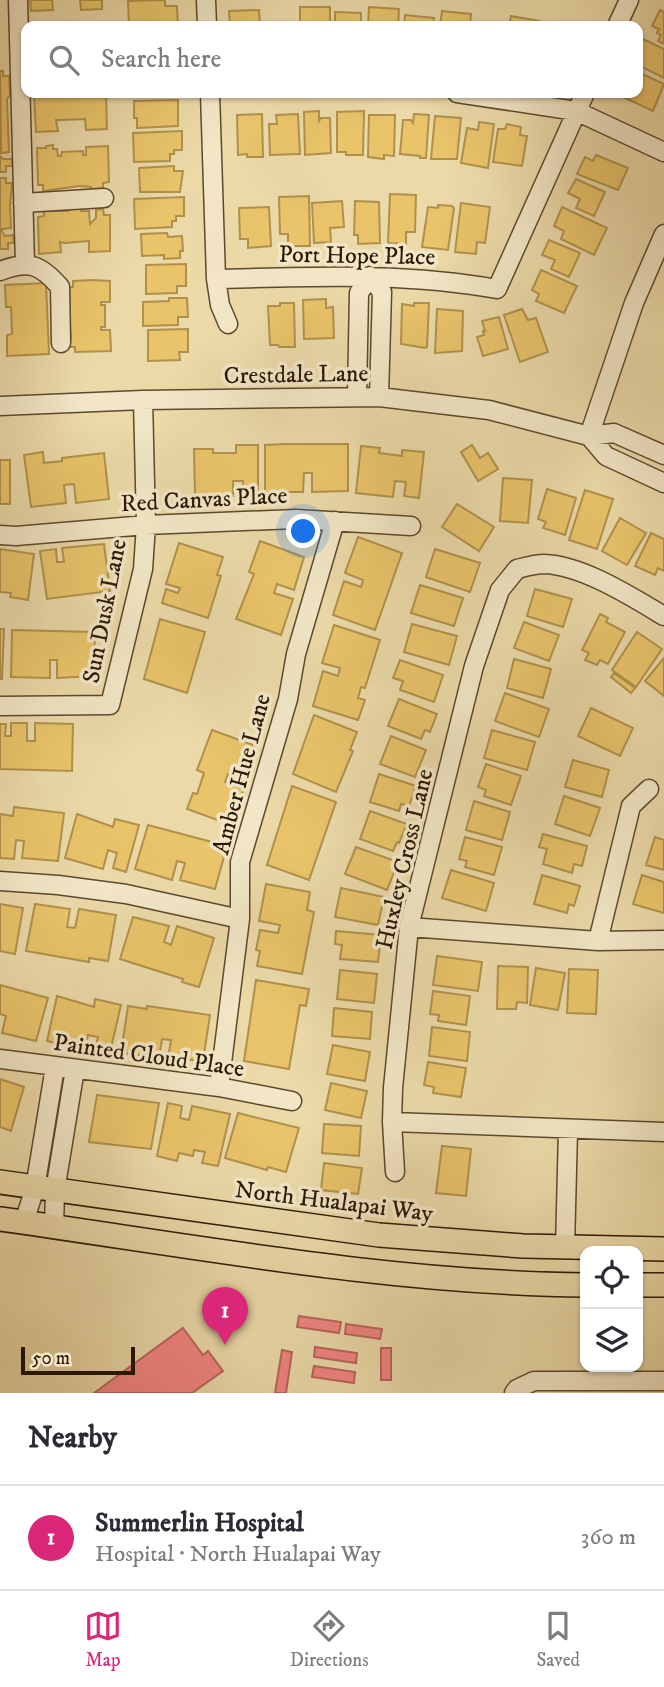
<!DOCTYPE html>
<html lang="en">
<head>
<meta charset="utf-8">
<style>
  body { margin:0; font-family:"IM FELL DW Pica",serif; background:#f2f2f3; color:#2b2b33 }
  .controls { position:absolute; right:21px; bottom:21px; display:grid; overflow:hidden; border-radius:14px; box-shadow:0 2px 5px #0004 }
  .controls button { width:63px; height:63px; display:grid; place-items:center; padding:0; border:0; border-bottom:2px solid #e1e1e2; background:#fff; color:#2b2b33; font:35px sans-serif }
  .scale { position:absolute; left:21px; bottom:18px; width:114px; box-sizing:border-box; padding-left:7px; border:4px solid #2c1905; border-top:0; font-size:19px; line-height:24px; white-space:nowrap; color:#2c1905; -webkit-text-stroke:5px #f2e6c6; paint-order:stroke }
  .you { position:absolute; left:304px; top:532px; width:24px; height:24px; margin:-18px; border:5px solid #fff; border-radius:50%; background:#1a73e8; box-shadow:0 0 0 10px #1a73e833 }
  .badge { display:grid; place-items:center; width:46px; height:46px; border-radius:50%; background:#db2777; color:#fff; font-size:23px; font-weight:700 }
  .pin { position:absolute; translate:-50% -58px; filter:drop-shadow(0 2px 4px #0008) }
  .pin::after { content:''; position:absolute; top:37px; width:24px; height:21px; background:inherit; clip-path:polygon(0 0,100% 0,50% 100%) }
  .list { margin:0; padding:0; list-style:none }
  h2 { display:flex; justify-content:space-between; align-items:center; height:91px; margin:0; padding:0 28px; font-size:30px }
  h2 small { font-size:23px; font-weight:400; color:#7c7c81 }
  .list li { display:grid; grid-template-columns:46px 1fr auto; gap:21px; align-items:center; box-sizing:border-box; height:105px; padding:0 28px; border-top:2px solid #e1e1e2 }
  .list b { display:block; font-size:26px; white-space:nowrap }
  .list p { margin:0; font-size:23px; white-space:nowrap; color:#7c7c81 }
  .list em { font-size:23px; font-style:normal; color:#7c7c81 }
  .icon { flex:none; width:38px; height:38px; fill:none; stroke:currentColor; stroke-width:2; stroke-linecap:round; stroke-linejoin:round }
  .map { position:relative; flex:none; width:664px; height:1393px; overflow:hidden }
  .search { position:absolute; background:#fff; box-shadow:0 2px 5px #0004; left:21px; right:21px; top:21px; height:77px; display:flex; align-items:center; gap:18px; box-sizing:border-box; padding:0 24px; border-radius:14px; color:#7c7c81; font-size:26px }
  .sheet { height:196px; background:#fff }
  nav { display:flex; justify-content:space-around; align-items:center; box-sizing:border-box; height:98px; border-top:2px solid #e1e1e2; background:#fff; font-size:19px; color:#7c7c81 }
  nav a { display:grid; justify-items:center; gap:4px }
  nav .on { color:#db2777 }
  .map>svg:first-child { display:block }
  .homes { fill:#e9c46a; stroke:#b0914c; stroke-width:2 }
  .health { fill:#f28482; stroke:#b7645c; stroke-width:2 }
  .lines { fill:none; stroke-linecap:round; stroke-linejoin:round }
  .minor-casing { stroke:#5c492e; stroke-width:21 }
  .major-casing { stroke:#2c1905; stroke-width:26 }
  .minor { stroke:#f2e6c6; stroke-width:18 }
  .major { stroke:#ebd9a8; stroke-width:23 }
  .labels { text-anchor:middle; stroke-width:7; stroke-linejoin:round; paint-order:stroke }
  .street-label { font-size:24px; fill:#2c1905; stroke:#f2e6c6 }
</style>
</head>
<body>
<div class="map">
<svg width="664" height="1393" viewBox="0 0 664 1393">
  <rect width="100%" height="100%" fill="#ebd9a8"/>
  <filter id="stains"><feTurbulence type="fractalNoise" baseFrequency=".00286" numOctaves="4"/><feColorMatrix values="0 0 0 0 .2 0 0 0 0 .09 0 0 0 0 .02 0 0 0 .5 -.17"/></filter>
  <radialGradient id="worn" r=".72"><stop offset=".6" stop-color="#630" stop-opacity="0"/><stop offset="1" stop-color="#630" stop-opacity=".3"/></radialGradient>
  <!-- homes -->
  <path class="homes" d="M 30,0 L 52,0 L 53,10 L 31,11 Z
    M 80,0 L 102,0 L 102,9 L 81,10 Z
    M 165,0 L 165,6 L 177,6 L 178,26 L 129,26 L 128,1 Z
    M 300,7 L 330,7 L 330,26 L 300,26 Z
    M 369,7 L 399,9 L 398,26 L 368,26 Z
    M 259,10 L 260,26 L 230,26 L 229,11 Z
    M 660,10 L 664,12 L 664,44 L 658,41 L 661,35 L 657,33 L 659,29 L 652,26 Z
    M 442,11 L 471,14 L 470,26 L 440,26 Z
    M 335,12 L 361,13 L 361,26 L 335,26 Z
    M 405,15 L 434,18 L 433,26 L 404,26 Z
    M 511,16 L 540,21 L 539,26 L 509,26 Z
    M 643,39 L 664,49 L 664,78 L 638,65 L 640,53 L 638,49 Z
    M 0,71 L 3,71 L 3,76 L 9,76 L 10,95 L 7,99 L 9,152 L 1,153 Z
    M 638,72 L 664,84 L 653,111 L 625,98 L 627,93 L 638,93 Z
    M 40,93 L 106,93 L 107,129 L 86,130 L 85,119 L 62,120 L 56,120 L 58,131 L 36,132 L 34,95 L 40,95 Z
    M 178,100 L 178,126 L 137,128 L 137,118 L 134,118 L 134,101 Z
    M 319,111 L 319,121 L 321,118 L 330,118 L 331,153 L 305,155 L 304,112 Z
    M 364,111 L 363,155 L 346,155 L 346,152 L 337,152 L 337,112 Z
    M 262,114 L 263,157 L 247,157 L 247,154 L 238,155 L 237,115 Z
    M 298,114 L 300,154 L 270,155 L 269,124 L 277,124 L 276,115 Z
    M 414,114 L 429,115 L 426,158 L 420,158 L 420,156 L 400,154 L 403,120 L 411,120 L 413,123 Z
    M 369,115 L 395,115 L 394,156 L 384,155 L 384,159 L 368,157 Z
    M 435,116 L 461,118 L 457,159 L 431,159 Z
    M 479,122 L 494,124 L 488,168 L 461,163 L 467,128 L 478,130 Z
    M 507,124 L 521,127 L 520,135 L 527,136 L 522,166 L 493,162 L 498,129 L 505,129 Z
    M 182,131 L 182,150 L 174,150 L 174,154 L 170,154 L 170,161 L 134,162 L 133,133 Z
    M 53,145 L 53,149 L 57,149 L 58,156 L 61,156 L 62,152 L 83,151 L 83,155 L 86,155 L 86,147 L 108,146 L 109,182 L 103,183 L 103,188 L 92,189 L 91,187 L 79,186 L 43,191 L 43,185 L 38,185 L 37,148 L 46,148 L 46,146 Z
    M 596,155 L 628,168 L 618,190 L 577,174 L 585,157 L 593,161 Z
    M 0,156 L 3,159 L 12,159 L 12,166 L 6,166 L 6,172 L 0,172 Z
    M 174,166 L 174,171 L 183,171 L 180,192 L 140,192 L 139,168 Z
    M 0,178 L 6,178 L 6,183 L 12,183 L 10,206 L 11,228 L 2,229 L 2,231 L 5,236 L 13,235 L 14,243 L 8,243 L 8,249 L 0,249 Z
    M 576,179 L 605,192 L 594,216 L 576,208 L 580,199 L 568,193 Z
    M 390,194 L 416,195 L 415,232 L 406,232 L 406,244 L 388,243 Z
    M 309,196 L 310,246 L 288,246 L 288,234 L 280,234 L 279,197 Z
    M 184,197 L 184,216 L 176,216 L 176,221 L 172,221 L 172,227 L 135,229 L 134,199 Z
    M 342,201 L 344,227 L 330,228 L 331,242 L 314,243 L 312,203 Z
    M 355,201 L 379,202 L 380,243 L 358,244 L 358,235 L 354,235 Z
    M 461,203 L 490,207 L 485,243 L 477,242 L 476,254 L 455,252 Z
    M 438,205 L 452,206 L 454,208 L 448,250 L 422,247 L 428,207 L 438,208 Z
    M 81,206 L 81,211 L 89,211 L 90,224 L 96,218 L 96,210 L 103,209 L 104,215 L 110,215 L 110,251 L 89,252 L 89,241 L 65,243 L 60,242 L 61,252 L 39,254 L 38,217 L 44,216 L 44,211 L 68,211 L 68,207 Z
    M 269,207 L 271,246 L 248,248 L 248,239 L 240,239 L 239,208 Z
    M 562,207 L 607,228 L 594,255 L 561,239 L 564,231 L 554,226 Z
    M 167,233 L 168,237 L 182,236 L 183,251 L 180,251 L 180,258 L 164,259 L 164,255 L 142,256 L 141,234 Z
    M 549,240 L 580,253 L 569,277 L 551,269 L 555,260 L 542,255 Z
    M 186,264 L 186,286 L 177,286 L 177,293 L 146,294 L 146,265 Z
    M 541,270 L 577,286 L 564,313 L 536,301 L 539,294 L 532,290 Z
    M 93,280 L 110,281 L 110,302 L 101,302 L 101,305 L 105,305 L 105,327 L 101,327 L 101,330 L 110,330 L 111,351 L 75,352 L 75,347 L 69,347 L 69,339 L 71,338 L 66,290 L 67,287 L 73,287 L 73,281 Z
    M 46,283 L 49,354 L 7,356 L 7,335 L 12,334 L 11,307 L 6,307 L 5,285 Z
    M 169,298 L 187,298 L 188,317 L 178,317 L 178,325 L 143,326 L 143,302 L 169,301 Z
    M 326,299 L 326,308 L 333,307 L 334,338 L 304,339 L 303,300 Z
    M 280,303 L 294,303 L 295,347 L 279,347 L 278,345 L 270,345 L 268,306 L 280,306 Z
    M 414,303 L 429,303 L 427,347 L 425,348 L 401,344 L 402,304 L 414,306 Z
    M 437,309 L 463,311 L 462,351 L 435,353 Z
    M 522,309 L 528,320 L 536,318 L 548,352 L 520,362 L 504,315 Z
    M 499,317 L 508,349 L 483,356 L 477,337 L 484,335 L 483,331 L 485,331 L 482,321 Z
    M 188,329 L 188,352 L 179,352 L 180,360 L 148,361 L 148,330 Z
    M 285,444 L 348,444 L 348,491 L 312,492 L 312,473 L 304,473 L 303,492 L 265,492 L 265,445 Z
    M 236,445 L 258,445 L 258,495 L 243,495 L 243,481 L 233,481 L 233,496 L 195,497 L 194,449 L 213,449 L 213,453 L 236,453 Z
    M 472,445 L 480,458 L 488,453 L 498,469 L 478,481 L 461,452 Z
    M 361,446 L 380,448 L 379,453 L 402,456 L 402,450 L 424,452 L 419,498 L 404,496 L 406,482 L 395,481 L 393,497 L 356,493 Z
    M 43,452 L 44,463 L 62,461 L 62,458 L 104,453 L 109,499 L 76,503 L 74,484 L 64,485 L 66,503 L 31,507 L 24,455 Z
    M 0,460 L 10,460 L 10,504 L 0,504 Z
    M 503,478 L 532,480 L 528,523 L 500,521 Z
    M 547,489 L 576,498 L 565,535 L 543,528 L 546,522 L 538,519 Z
    M 585,490 L 613,499 L 597,549 L 569,540 Z
    M 457,504 L 494,527 L 479,551 L 442,527 Z
    M 620,518 L 646,533 L 627,565 L 602,551 Z
    M 651,533 L 664,539 L 664,571 L 658,568 L 655,575 L 635,566 Z
    M 358,537 L 402,553 L 375,630 L 333,615 L 344,581 L 361,587 L 363,580 L 345,573 Z
    M 260,541 L 304,557 L 294,590 L 277,584 L 274,593 L 293,599 L 281,635 L 236,619 L 254,574 L 249,572 Z
    M 179,543 L 223,557 L 217,575 L 221,576 L 208,618 L 162,603 L 166,589 L 178,593 L 180,588 L 166,584 Z
    M 104,544 L 110,591 L 47,599 L 40,551 L 56,549 L 57,562 L 64,562 L 62,548 Z
    M 0,549 L 34,554 L 28,600 L 10,597 L 11,593 L 0,592 Z
    M 435,549 L 480,563 L 470,592 L 426,577 Z
    M 420,585 L 463,598 L 454,626 L 411,613 Z
    M 535,589 L 572,599 L 563,627 L 527,616 Z
    M 600,614 L 608,618 L 606,622 L 625,632 L 608,664 L 600,660 L 597,665 L 585,660 L 589,653 L 582,650 Z
    M 160,619 L 205,632 L 187,693 L 144,679 Z
    M 524,622 L 559,635 L 549,661 L 514,648 Z
    M 412,624 L 457,636 L 449,665 L 404,652 Z
    M 334,625 L 380,640 L 365,688 L 361,687 L 358,698 L 365,700 L 358,720 L 313,706 L 323,671 L 338,676 L 340,668 L 322,663 Z
    M 0,629 L 4,629 L 2,679 L 0,679 Z
    M 12,630 L 95,632 L 94,676 L 57,678 L 57,660 L 50,660 L 50,678 L 11,677 Z
    M 637,632 L 662,649 L 636,687 L 612,670 Z
    M 664,658 L 664,696 L 645,681 Z
    M 514,659 L 551,669 L 543,698 L 507,688 Z
    M 400,660 L 443,675 L 434,702 L 400,690 L 403,681 L 393,678 Z
    M 614,673 L 635,688 L 631,693 L 611,677 Z
    M 505,693 L 549,709 L 539,737 L 495,721 Z
    M 399,699 L 437,714 L 430,732 L 425,730 L 421,739 L 388,726 Z
    M 591,708 L 633,728 L 620,756 L 578,736 Z
    M 314,715 L 357,732 L 350,750 L 353,751 L 336,792 L 293,774 Z
    M 11,723 L 27,723 L 27,741 L 35,741 L 35,723 L 73,724 L 72,771 L 0,769 L 0,724 L 6,724 L 5,736 L 11,736 Z
    M 212,730 L 256,746 L 245,781 L 228,774 L 225,782 L 244,789 L 231,825 L 187,809 L 193,793 L 197,794 L 204,773 L 197,770 Z
    M 492,730 L 535,742 L 527,770 L 484,758 Z
    M 391,736 L 426,750 L 415,777 L 380,764 Z
    M 573,760 L 609,770 L 602,797 L 565,787 Z
    M 486,764 L 521,776 L 511,805 L 484,796 L 486,790 L 478,787 Z
    M 379,774 L 416,786 L 409,806 L 401,804 L 399,811 L 370,802 Z
    M 292,786 L 336,802 L 309,880 L 267,865 Z
    M 564,796 L 600,808 L 590,836 L 555,824 Z
    M 474,801 L 510,812 L 502,840 L 466,830 Z
    M 14,807 L 64,813 L 58,861 L 22,858 L 24,841 L 16,840 L 14,859 L 0,858 L 0,814 L 13,816 Z
    M 370,811 L 407,824 L 399,843 L 397,842 L 393,851 L 360,839 Z
    M 77,814 L 113,827 L 115,819 L 139,825 L 126,872 L 113,868 L 117,853 L 108,850 L 103,869 L 65,858 Z
    M 148,825 L 227,846 L 215,889 L 180,880 L 185,863 L 177,861 L 172,880 L 135,869 Z
    M 543,834 L 587,846 L 582,866 L 574,864 L 572,873 L 543,864 L 547,849 L 539,847 Z
    M 465,837 L 502,847 L 494,875 L 465,867 L 467,861 L 459,859 Z
    M 655,837 L 664,840 L 664,870 L 646,865 Z
    M 356,847 L 398,862 L 387,890 L 345,874 Z
    M 451,870 L 494,883 L 486,911 L 442,898 Z
    M 542,875 L 580,886 L 574,906 L 569,904 L 567,913 L 534,904 Z
    M 642,875 L 664,882 L 664,913 L 633,904 Z
    M 266,884 L 310,892 L 307,910 L 314,912 L 302,974 L 257,966 L 260,951 L 256,950 L 260,930 L 278,933 L 280,925 L 259,921 Z
    M 341,888 L 384,897 L 378,925 L 335,917 Z
    M 0,904 L 23,908 L 15,954 L 0,951 Z
    M 35,904 L 70,909 L 67,927 L 75,928 L 79,909 L 116,915 L 108,961 L 89,958 L 89,962 L 26,951 Z
    M 133,917 L 169,926 L 164,942 L 171,945 L 177,926 L 214,938 L 199,987 L 182,982 L 183,979 L 120,959 Z
    M 336,931 L 381,935 L 378,962 L 340,959 L 342,945 L 335,944 Z
    M 437,956 L 482,962 L 478,991 L 433,985 Z
    M 498,966 L 528,967 L 527,1003 L 517,1002 L 516,1009 L 497,1009 Z
    M 536,968 L 565,973 L 558,1010 L 530,1005 Z
    M 569,969 L 598,970 L 596,1014 L 567,1013 Z
    M 340,970 L 377,974 L 374,1003 L 337,999 Z
    M 256,980 L 309,989 L 306,1006 L 300,1005 L 289,1069 L 244,1061 Z
    M 0,985 L 48,998 L 36,1041 L 2,1033 L 6,1016 L 0,1014 Z
    M 433,991 L 470,996 L 466,1025 L 438,1021 L 439,1015 L 430,1014 Z
    M 57,996 L 94,1007 L 95,999 L 121,1005 L 110,1052 L 95,1049 L 98,1037 L 88,1035 L 85,1050 L 47,1041 Z
    M 128,1006 L 147,1009 L 147,1006 L 210,1015 L 203,1061 L 168,1058 L 171,1040 L 162,1039 L 159,1058 L 121,1053 Z
    M 334,1008 L 372,1012 L 370,1039 L 332,1036 Z
    M 432,1027 L 470,1032 L 467,1061 L 429,1056 Z
    M 333,1045 L 370,1052 L 365,1081 L 327,1074 Z
    M 428,1062 L 466,1068 L 461,1097 L 433,1093 L 434,1087 L 424,1085 Z
    M 0,1079 L 24,1087 L 11,1131 L 0,1127 Z
    M 331,1083 L 367,1091 L 361,1118 L 325,1110 Z
    M 97,1095 L 159,1103 L 151,1149 L 89,1142 Z
    M 168,1103 L 182,1106 L 180,1118 L 189,1120 L 192,1106 L 230,1114 L 218,1166 L 202,1163 L 205,1152 L 194,1150 L 193,1156 L 179,1153 L 177,1161 L 157,1156 Z
    M 238,1113 L 299,1128 L 286,1172 L 268,1167 L 267,1170 L 225,1158 Z
    M 324,1124 L 361,1126 L 359,1156 L 322,1153 Z
    M 442,1146 L 471,1149 L 466,1196 L 436,1193 Z
    M 324,1163 L 362,1168 L 358,1194 L 321,1190 Z"/>
  <!-- health -->
  <path class="health" d="M 299,1316 L 341,1322 L 339,1333 L 297,1327 Z
    M 346,1324 L 382,1329 L 380,1339 L 345,1334 Z
    M 183,1328 L 203,1355 L 208,1351 L 223,1371 L 192,1393 L 94,1393 Z
    M 315,1347 L 357,1353 L 356,1363 L 314,1357 Z
    M 381,1348 L 391,1348 L 391,1380 L 381,1380 Z
    M 282,1350 L 292,1352 L 286,1393 L 275,1393 Z
    M 314,1366 L 355,1372 L 354,1383 L 312,1377 Z"/>
  <g class="lines">
    <!-- minor casing -->
    <g class="minor-casing">
      <path id="minor" d="M 18,0 L 25,265
        M 206,0 L 207,26
        M 617,26 L 629,0
        M 210,93 L 216,279 L 220,305 L 228,324
        M 457,93 L 576,111 L 664,152
        M 23,203 L 104,198
        M 0,271 C 29,260 40,264 60,287 L 61,343
        M 216,279 C 310,277 404,272 497,289 L 585,93
        M 357,396 L 359,293 L 370,276 L 382,292 L 379,397
        M 0,406 L 143,400 L 379,397 L 489,410 L 589,436 L 614,433 L 664,455
        M 589,436 L 634,303 L 664,234
        M 589,436 L 606,456 L 664,483
        M 0,535 L 16,536 L 146,525 L 296,519 L 411,526
        M 0,706 L 110,705 L 143,569 L 146,525 L 143,400
        M 0,881 L 58,885 L 126,894 L 240,919
        M 409,927 L 598,941 L 664,940
        M 598,941 L 631,806 L 649,789
        M 0,1059 L 219,1087 L 292,1101
        M 219,1087 L 240,919 L 240,862 L 288,699 L 296,654 L 335,521
        M 392,1122 L 664,1132
        M 395,1172 L 392,1122 L 393,1088 L 409,927 L 474,666 L 500,590 L 517,569 C 525,567 535,564 544,564 C 582,565 632,597 664,616
        M 24,1222 L 35,1188 L 55,1067
        M 54,1227 L 55,1191 L 75,1069
        M 565,1248 L 568,1130
        M 514,1393 L 517,1389 L 534,1381 L 664,1381"/>
    </g>
    <!-- major casing -->
    <g class="major-casing">
      <path id="major" d="M 0,1182 L 379,1235 L 523,1246 L 664,1249
        M 0,1219 C 194,1246 389,1283 585,1285
        M 638,1285 L 664,1285"/>
    </g>
    <!-- minor -->
    <use href="#minor" class="minor"/>
    <!-- major -->
    <use href="#major" class="major"/>
  </g>
  <g class="labels">
    <!-- street labels -->
    <g class="street-label">
      <text transform="translate(357 255) rotate(1)" y="8">Port Hope Place</text>
      <text transform="translate(296 374) rotate(-1)" y="8">Crestdale Lane</text>
      <text transform="translate(204 499) rotate(-3)" y="8">Red Canvas Place</text>
      <text transform="translate(104 611) rotate(-79)" y="8">Sun Dusk Lane</text>
      <text transform="translate(241 774) rotate(-75)" y="8">Amber Hue Lane</text>
      <text transform="translate(404 859) rotate(-77)" y="8">Huxley Cross Lane</text>
      <text transform="translate(149 1055) rotate(8)" y="8">Painted Cloud Place</text>
      <text transform="translate(334 1201) rotate(7)" y="8">North Hualapai Way</text>
    </g>
  </g>
  <rect width="100%" height="100%" filter="url(#stains)"/>
  <rect width="100%" height="100%" fill="url(#worn)"/>
</svg>
<div class="controls">
<button><svg class="icon" aria-label="locate" viewBox="0 0 24 24"><circle cx="12" cy="12" r="6"/><path d="M12 2v4M12 18v4M2 12h4M18 12h4"/></svg></button>
<button><svg class="icon" aria-label="layers" viewBox="0 0 24 24"><path d="M12 4l9 5-9 5-9-5zM3 14l9 5 9-5"/></svg></button>
</div>
<div class="scale">50 m</div>
<div class="you"></div>
<div class="pin badge" style="left:225px;top:1345px">1</div>
<div class="search"><svg class="icon" aria-label="search" viewBox="0 0 24 24"><circle cx="10" cy="10" r="6"/><path d="M15 15l6 6"/></svg>Search here</div>
</div>
<section class="sheet">
<h2>Nearby<small></small></h2>
<ul class="list">
<li><span class="badge">1</span><div><b>Summerlin Hospital</b><p>Hospital · North Hualapai Way</p></div><em>360 m</em></li>
</ul>
</section>
<nav>
<a class="on"><svg class="icon" aria-label="map" viewBox="0 0 24 24"><path d="M3 6l6-2 6 2 6-2v14l-6 2-6-2-6 2zM9 4v14M15 6v14"/></svg>Map</a>
<a><svg class="icon" aria-label="directions" viewBox="0 0 24 24"><path d="M12 3l9 9-9 9-9-9zM9 14v-3h6M13 9l2 2-2 2"/></svg>Directions</a>
<a><svg class="icon" aria-label="saved" viewBox="0 0 24 24"><path d="M7 4h10v16l-5-4-5 4z"/></svg>Saved</a>
</nav>
</body>
</html>
